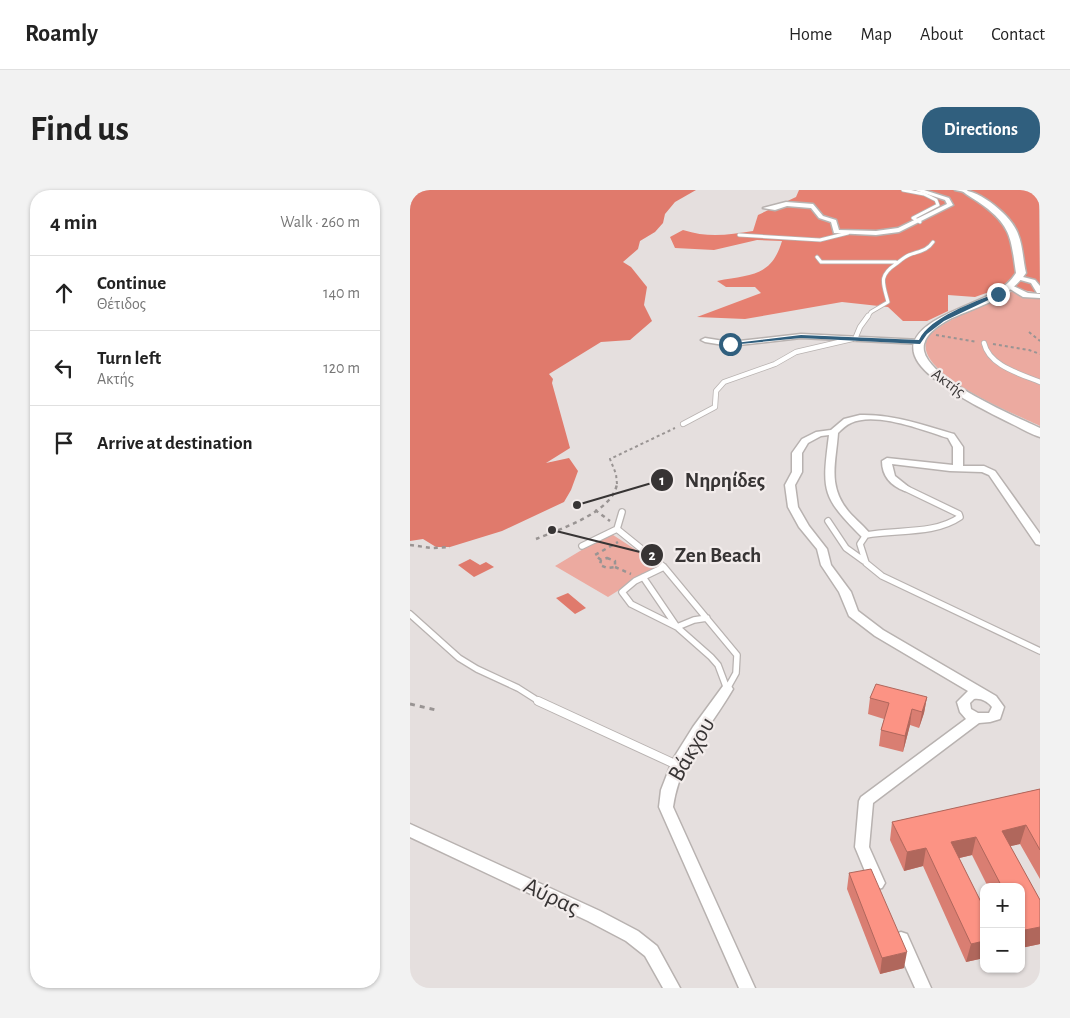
<!DOCTYPE html>
<html lang="en">
<head>
<meta charset="utf-8">
<style>
  body { margin:0; font-family:"Alegreya Sans",sans-serif; background:#f2f2f2; color:#222 }
  .controls { position:absolute; right:15px; bottom:15px; display:grid; overflow:hidden; border-radius:10px; box-shadow:0 1px 4px #0004 }
  .controls button { width:45px; height:45px; display:grid; place-items:center; padding:0; border:0; border-bottom:1px solid #e0e0e0; background:#fff; color:#222; font:25px sans-serif }
  .stop { position:absolute; width:15px; height:15px; margin:-11px; border:4px solid #305f7e; border-radius:50%; background:#fff }
  .stop.end { background:#305f7e; border-color:#fff; box-shadow:0 1px 5px #0008 }
  .list { margin:0; padding:0; list-style:none }
  h2 { display:flex; justify-content:space-between; align-items:center; height:65px; margin:0; padding:0 20px; font-size:21px }
  h2 small { font-size:16px; font-weight:400; color:#767676 }
  .list li { display:grid; grid-template-columns:32px 1fr auto; gap:15px; align-items:center; box-sizing:border-box; height:75px; padding:0 20px; border-top:1px solid #e0e0e0 }
  .list b { display:block; font-size:19px; white-space:nowrap }
  .list p { margin:0; font-size:16px; white-space:nowrap; color:#767676 }
  .list em { font-size:16px; font-style:normal; color:#767676 }
  .icon { flex:none; width:28px; height:28px; fill:none; stroke:currentColor; stroke-width:2; stroke-linecap:round; stroke-linejoin:round }
  .map { position:relative; flex:none; width:630px; height:798px; overflow:hidden; border-radius:20px }
  header { display:flex; align-items:center; gap:30px; box-sizing:border-box; height:70px; padding:0 25px; background:#fff; border-bottom:1px solid #e0e0e0 }
  header strong { font-size:24px }
  nav { display:flex; gap:28px; margin-inline-start:auto; font-size:18px }
  .intro { display:flex; align-items:center; justify-content:space-between; box-sizing:border-box; height:120px; padding:0 30px }
  h1 { margin:0; font-size:35px }
  .button { padding:12px 22px; border-radius:20px; background:#305f7e; color:#fff; font-size:18px; font-weight:700 }
  main { display:flex; gap:30px; padding:0 30px }
  aside { flex:1; background:#fff; border-radius:20px; box-shadow:0 1px 4px #0004 }
  .map>svg:first-child { display:block }
  .green { fill:#ecaaa0 }
  .forest { fill:#e68071 }
  .water { fill:#e07a6c }
  .lines { fill:none; stroke-linecap:round; stroke-linejoin:round }
  .service-far3-casing { stroke:#b8b2b0; stroke-width:4.5 }
  .service-far2-casing { stroke:#b8b2b0; stroke-width:6 }
  .service-far1-casing { stroke:#b8b2b0; stroke-width:8 }
  .service-casing { stroke:#b8b2b0; stroke-width:10 }
  .minor-casing { stroke:#b8b2b0; stroke-width:3 }
  .tertiary-casing { stroke:#b8b2b0; stroke-width:3 }
  .path-far2 { stroke:#999493; stroke-width:2; stroke-dasharray:3 3; stroke-linecap:butt }
  .path-far1 { stroke:#999493; stroke-width:2.5; stroke-dasharray:4 4; stroke-linecap:butt }
  .path { stroke:#999493; stroke-width:3; stroke-dasharray:5 5; stroke-linecap:butt }
  .service-far3 { stroke:#fff; stroke-width:3 }
  .service-far2 { stroke:#fff; stroke-width:4.5 }
  .service-far1 { stroke:#fff; stroke-width:5.5 }
  .service { stroke:#fff; stroke-width:8 }
  .minor { fill:#fff; fill-rule:evenodd }
  .tertiary { fill:#fff; fill-rule:evenodd }
  .wall { fill:#d97e72 }
  .shaded-wall { fill:#b0675c }
  .building { fill:#fc9384; stroke:#b0675c }
  .route { fill:#305f7e }
  .labels { text-anchor:middle; stroke-width:4.5; stroke-linejoin:round; paint-order:stroke }
  .far-street-label { font-size:16px; fill:#373434; stroke:#f2eceb }
  .near-street-label { font-size:24px; fill:#373434; stroke:#f2eceb }
  .leader { fill:none; stroke:#373434; stroke-width:2 }
  .callout-dot { fill:#373434; stroke:#f2eceb; stroke-width:2 }
  .mark-label { font-size:15px; text-anchor:middle; font-weight:bold; fill:#fff }
  .callout-label { font-size:21px; text-anchor:middle; font-weight:bold; fill:#373434; stroke:#f2eceb; stroke-width:4.5; stroke-linejoin:round; paint-order:stroke }
</style>
</head>
<body>
<header>
<strong>Roamly</strong>
<nav><a>Home</a><a>Map</a><a>About</a><a>Contact</a></nav>
</header>
<div class="intro"><h1>Find us</h1><a class="button">Directions</a></div>
<main>
<aside>
<h2>4 min<small>Walk · 260 m</small></h2>
<ul class="list">
<li><svg class="icon" aria-label="ahead" viewBox="0 0 24 24"><path d="M12 20V5M6 11l6-6 6 6"/></svg><div><b>Continue</b><p>Θέτιδος</p></div><em>140 m</em></li>
<li><svg class="icon" aria-label="left" viewBox="0 0 24 24"><path d="M17 20v-9H6M10 6l-5 5 5 5"/></svg><div><b>Turn left</b><p>Ακτής</p></div><em>120 m</em></li>
<li><svg class="icon" aria-label="arrive" viewBox="0 0 24 24"><path d="M6 21V4h12l-3 4 3 4H6"/></svg><div><b>Arrive at destination</b></div></li>
</ul>
</aside>
<div class="map">
<svg width="630" height="798" viewBox="0 0 630 798">
  <rect width="100%" height="100%" fill="#e5dfde"/>
  <!-- green -->
  <path class="green" d="M 603,101 L 614,107 L 630,109 L 630,236 C 610,226 482,176 524,141 C 547,123 578,115 603,101 Z
    M 200,343 L 249,375 L 198,407 L 145,376 Z"/>
  <!-- forest -->
  <path class="forest" d="M 389,0 L 629,0 L 630,103 L 593,97 L 565,107 L 538,105 L 538,121 L 517,131 L 493,131 L 478,117 L 432,112 L 335,129 L 287,127 L 351,103 L 345,97 L 316,97 L 307,91 C 340,84 361,88 372,51 L 347,50 L 304,60 L 265,58 L 260,47 L 273,40 C 298,48 318,45 343,41 L 348,25 L 386,7 Z"/>
  <!-- water -->
  <path class="water" d="M 0,0 L 286,0 L 265,12 L 255,24 L 253,33 L 245,42 L 230,51 L 228,59 L 213,72 L 221,77 L 237,97 L 234,115 L 242,131 L 220,150 L 191,152 L 139,184 L 143,189 L 142,193 L 160,258 L 136,273 L 159,268 L 168,281 L 161,300 L 154,312 L 92,341 L 40,357 L 26,357 L 13,349 L 0,351 Z
    M 60,369 L 70,375 L 76,372 L 84,377 L 64,387 L 48,375 Z
    M 158,403 L 176,418 L 165,424 L 146,408 Z"/>
  <g class="lines">
    <!-- service-far3 casing -->
    <g class="service-far3-casing">
      <path id="service-far3" d="M 493,0 L 514,4 L 526,10 L 528,15 L 503,28 L 510,32
        M 329,45 L 410,50 L 438,43
        M 407,67 L 411,72 L 486,72
        M 457,128 L 461,122 L 478,112 C 473,93 468,86 486,74 C 490,71 494,67 499,65 C 509,61 517,61 523,52"/>
    </g>
    <!-- service-far2 casing -->
    <g class="service-far2-casing">
      <path id="service-far2" d="M 445,149 L 450,137 L 458,126
        M 574,153 C 579,176 611,184 630,192
        M 273,234 L 305,217 L 306,201 L 314,192 L 365,174 L 386,162 L 442,149"/>
    </g>
    <!-- service-far1 casing -->
    <g class="service-far1-casing">
      <path id="service-far1" d="M 495,298 L 549,324 L 550,327 C 524,345 486,339 456,345 L 450,354 L 456,373 L 472,386 L 630,461
        M 212,322 L 207,339 L 254,377 L 327,465 L 326,483 L 317,499
        M 418,331 L 436,358 L 454,371
        M 172,356 L 207,339
        M 254,377 L 225,391 L 212,402 L 221,414 L 267,437 L 301,467 L 308,475 L 317,499
        M 233,387 L 267,437 L 284,430 L 297,428
        M 0,424 L 49,468 L 67,479 L 108,498 L 130,512"/>
    </g>
    <!-- service casing -->
    <g class="service-casing">
      <path id="service" d="M 128,511 L 267,575"/>
    </g>
    <!-- minor casing -->
    <g class="minor-casing">
      <path id="minor" d="M 505,0 L 514,0 L 539,8 L 543,15 L 489,42 L 466,45 L 424,43 L 421,32 L 409,28 L 401,18 L 377,16 L 365,20 L 353,18 L 376,12 L 403,14 L 413,26 L 426,30 L 429,40 L 466,41 L 488,38 L 537,14 L 535,10 Z
        M 545,0 L 558,0 L 555,2 Z
        M 609,86 L 625,90 L 630,96 L 630,103 L 627,103 L 621,93 L 607,89 L 607,87 Z
        M 599,94 L 618,103 L 630,104 L 630,108 L 613,107 L 597,97 L 595,96 Z
        M 391,144 L 511,150 L 515,152 L 511,154 L 391,148 L 320,156 L 295,152 L 291,150 L 295,148 L 320,152 Z
        M 450,225 C 483,224 513,235 544,244 L 553,257 L 553,276 L 574,276 L 585,281 L 630,344 L 630,355 L 626,354 L 579,285 L 572,282 L 540,281 L 482,274 L 485,286 L 500,298 L 495,301 C 481,296 472,286 472,271 L 477,268 L 543,275 L 543,257 L 538,248 C 513,240 465,221 441,233 C 436,235 432,239 428,243 C 426,273 417,296 439,322 C 446,330 455,337 461,345 L 456,348 L 452,347 C 411,306 412,301 419,245 L 411,246 L 398,253 L 392,263 L 392,282 L 385,295 L 388,317 L 399,336 L 417,359 L 421,375 L 441,402 L 448,421 L 473,440 L 586,506 L 594,517 L 590,529 L 580,532 L 569,533 L 463,613 L 459,657 L 475,693 L 472,698 L 467,699 L 462,698 L 445,657 L 449,611 L 451,607 L 556,529 L 550,522 L 547,512 L 558,501 L 465,446 L 439,426 L 429,402 L 411,375 L 407,359 L 389,337 L 378,317 L 375,295 L 382,282 L 382,263 L 392,249 L 406,242 L 421,240 L 434,229 ZM 564,509 C 571,508 577,511 582,517 L 579,523 L 568,523 L 561,519 L 560,513 Z
        M 317,495 L 321,496 L 323,499 C 299,540 270,568 263,617 L 345,798 L 329,798 L 249,617 L 251,600 L 263,569 L 283,537 L 313,496 Z
        M 0,634 L 190,721 L 228,741 L 247,756 L 270,798 L 253,798 L 235,766 L 216,751 L 178,731 L 0,647 Z
        M 491,742 L 497,744 L 521,798 L 505,798 L 483,749 L 485,744 Z"/>
    </g>
    <!-- tertiary casing -->
    <g class="tertiary-casing">
      <path id="tertiary" d="M 551,0 C 570,0 602,26 608,44 C 613,56 613,71 616,83 C 598,109 569,116 542,128 C 531,134 511,145 514,161 C 520,190 604,226 630,238 L 630,247 C 620,244 611,238 602,234 C 576,221 550,208 526,190 C 460,140 556,120 587,101 C 595,96 601,91 606,83 C 601,50 602,37 574,16 C 566,10 558,6 551,0 Z"/>
    </g>
    <!-- path-far2 -->
    <path class="path-far2" d="M 619,142 L 630,151
      M 526,145 L 567,152
      M 583,154 L 619,160 L 630,164
      M 207,294 L 206,284 L 200,269 L 265,238"/>
    <!-- path-far1 -->
    <path class="path-far1" d="M 185,320 L 200,331
      M 126,349 C 150,339 204,322 207,293
      M 0,355 L 22,358 L 40,357
      M 197,368 L 205,371 L 205,377 L 197,378 L 190,375 L 191,370 Z
      M 191,370 L 185,365 L 208,352
      M 205,377 L 221,384"/>
    <!-- path -->
    <path class="path" d="M 0,514 L 26,520"/>
    <!-- service-far3 -->
    <use href="#service-far3" class="service-far3"/>
    <!-- service-far2 -->
    <use href="#service-far2" class="service-far2"/>
    <!-- service-far1 -->
    <use href="#service-far1" class="service-far1"/>
    <!-- service -->
    <use href="#service" class="service"/>
    <!-- minor -->
    <use href="#minor" class="minor"/>
    <!-- tertiary -->
    <use href="#tertiary" class="tertiary"/>
  </g>
  <!-- wall -->
  <path class="wall" d="M 517,507 L 514,523 L 509,538 L 500,535 L 493,562 L 469,556 L 471,540 L 474,529 L 458,524 L 460,508 Z
    M 630,599 L 630,689 L 610,654 L 600,656 L 630,710 L 630,754 L 611,758 L 611,697 L 578,697 L 562,665 L 549,668 L 574,718 L 574,768 L 556,772 L 513,676 L 494,681 L 480,650 L 482,632 Z
    M 439,683 L 494,778 L 470,784 L 437,699 Z"/>
  <!-- shaded-wall -->
  <path class="shaded-wall" d="M 517,507 L 514,523 L 509,538 L 512,522 Z
    M 502,519 L 500,535 L 493,562 L 495,546 Z
    M 616,635 L 610,654 L 587,659 L 592,641 Z
    M 566,647 L 562,665 L 537,671 L 541,652 Z
    M 516,658 L 513,676 L 494,681 L 497,662 Z
    M 630,737 L 630,754 L 611,758 L 611,752 L 615,740 Z
    M 574,751 L 574,768 L 556,772 L 561,754 Z
    M 497,762 L 494,778 L 470,784 L 472,768 Z"/>
  <!-- building -->
  <path class="building" d="M 466,494 L 517,507 L 512,522 L 502,519 L 495,546 L 471,540 L 479,513 L 460,508 Z
    M 630,599 L 630,660 L 616,635 L 592,641 L 630,710 L 630,737 L 615,740 L 611,734 L 611,697 L 592,697 L 566,647 L 541,652 L 574,718 L 574,751 L 561,754 L 516,658 L 497,662 L 482,632 Z
    M 461,679 L 497,762 L 472,768 L 439,683 Z"/>
  <!-- route -->
  <path class="route" d="M 586,103 L 591,104 L 534,131 L 517,144 L 510,154 L 391,148 L 320,155 L 317,154 L 391,145 L 509,150 C 520,127 563,113 586,103 Z"/>
  <g class="labels">
    <!-- far-street labels -->
    <g class="far-street-label">
      <text transform="translate(539 192) rotate(36)" y="6">Ακτής</text>
    </g>
    <!-- near-street labels -->
    <g class="near-street-label">
      <text transform="translate(281 559) rotate(-60)" y="8">Βάκχου</text>
      <text transform="translate(142 706) rotate(25)" y="8">Αύρας</text>
    </g>
  </g>
  <!-- callouts -->
  <path class="leader" d="M167 315L252 290M142 340L242 365"/>
  <g class="callout-dot">
    <circle cx="167" cy="315" r="5"/>
    <circle cx="142" cy="340" r="5"/>
    <circle cx="252" cy="290" r="12"/>
    <circle cx="242" cy="365" r="12"/>
  </g>
  <g class="mark-label">
    <text x="252" y="295">1</text>
    <text x="242" y="370">2</text>
  </g>
  <g class="callout-label">
    <text x="315" y="297">Νηρηίδες</text>
    <text x="308" y="372">Zen Beach</text>
  </g>
</svg>
<div class="controls">
<button>+</button>
<button>−</button>
</div>
<div class="stop" style="left:320px;top:154px"></div>
<div class="stop end" style="left:588px;top:104px"></div>
</div>
</main>
</body>
</html>
